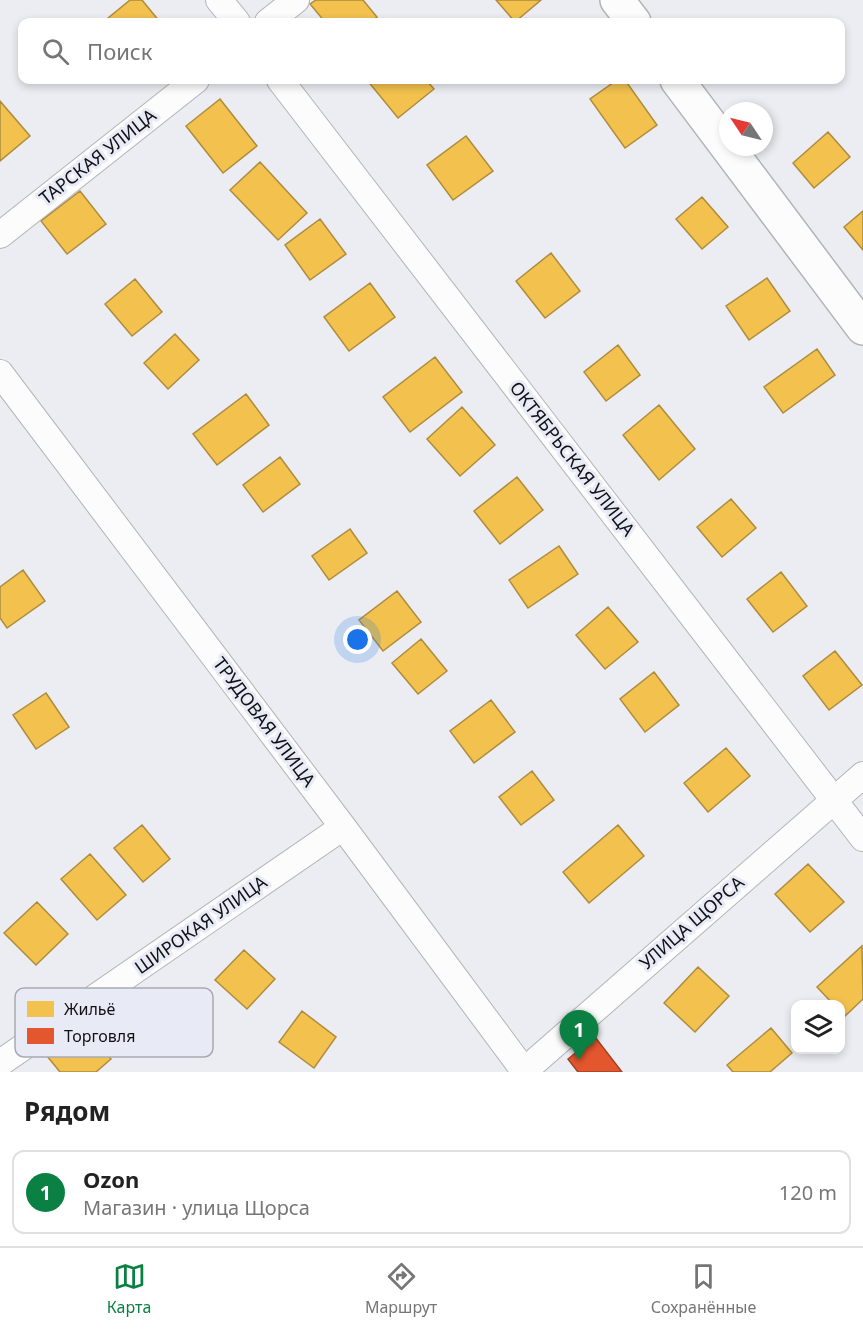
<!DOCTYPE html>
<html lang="ru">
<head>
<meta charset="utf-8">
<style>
  body { margin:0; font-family:"Noto Sans",sans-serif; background:#f2f2f2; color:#222 }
  .controls { position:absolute; right:18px; bottom:18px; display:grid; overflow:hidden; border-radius:12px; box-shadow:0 3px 9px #0003 }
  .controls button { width:54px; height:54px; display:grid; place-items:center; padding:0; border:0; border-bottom:2px solid #e0e0e0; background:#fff; color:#222; font:30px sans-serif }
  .compass { position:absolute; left:719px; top:102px; width:54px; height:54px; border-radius:50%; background:#fff; box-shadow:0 3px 9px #0003; rotate:305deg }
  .you { position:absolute; left:358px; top:640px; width:21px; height:21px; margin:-15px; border:4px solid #fff; border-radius:50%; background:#1a73e8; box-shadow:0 0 0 9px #1a73e833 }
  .badge { display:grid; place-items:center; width:39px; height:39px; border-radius:50%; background:#0b8043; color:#fff; font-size:20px; font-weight:700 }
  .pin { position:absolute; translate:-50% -50px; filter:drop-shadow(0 2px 3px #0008) }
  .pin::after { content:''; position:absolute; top:32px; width:21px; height:18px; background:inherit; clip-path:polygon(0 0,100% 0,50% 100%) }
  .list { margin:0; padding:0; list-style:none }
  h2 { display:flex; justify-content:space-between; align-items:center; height:78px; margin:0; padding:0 24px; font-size:26px }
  h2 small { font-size:20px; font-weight:400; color:#767676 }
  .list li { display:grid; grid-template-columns:39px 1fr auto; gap:18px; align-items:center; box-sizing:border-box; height:84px; margin:0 12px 12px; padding:0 12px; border:2px solid #e0e0e0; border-radius:12px }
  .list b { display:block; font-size:22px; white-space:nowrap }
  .list p { margin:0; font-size:20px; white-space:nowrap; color:#767676 }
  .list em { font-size:20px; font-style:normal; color:#767676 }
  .icon { flex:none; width:33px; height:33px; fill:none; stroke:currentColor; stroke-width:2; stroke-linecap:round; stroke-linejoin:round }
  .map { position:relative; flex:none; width:863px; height:1072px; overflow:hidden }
  .search { position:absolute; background:#fff; box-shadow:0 3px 9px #0003; left:18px; right:18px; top:18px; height:66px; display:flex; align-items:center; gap:15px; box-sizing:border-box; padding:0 21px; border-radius:12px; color:#767676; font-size:22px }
  .sheet { height:174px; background:#fff }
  nav { display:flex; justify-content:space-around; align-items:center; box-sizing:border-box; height:84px; border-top:2px solid #e0e0e0; background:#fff; font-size:16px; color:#767676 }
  nav a { display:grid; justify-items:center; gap:3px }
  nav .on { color:#0b8043 }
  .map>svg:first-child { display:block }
  .homes { fill:#f2c14e; stroke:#ae8c3d; stroke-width:1.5 }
  .shops { fill:#e4572e; stroke:#a44226; stroke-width:1.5 }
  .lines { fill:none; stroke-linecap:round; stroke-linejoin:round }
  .minor-casing { stroke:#b3b4b8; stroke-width:28 }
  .tertiary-casing { stroke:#b3b4b8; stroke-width:36 }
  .minor { stroke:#fcfcfd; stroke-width:26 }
  .tertiary { stroke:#fcfcfd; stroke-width:33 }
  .labels { text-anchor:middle; stroke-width:6; stroke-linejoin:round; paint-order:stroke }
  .street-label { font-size:18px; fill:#101114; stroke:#e8ebf6 }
  .key { fill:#e8ebf6; stroke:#a7aab2; stroke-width:1.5 }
  .key-label { font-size:16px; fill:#101114 }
</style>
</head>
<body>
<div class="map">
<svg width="863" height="1072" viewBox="0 0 863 1072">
  <rect width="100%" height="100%" fill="#ecedf2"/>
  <!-- homes -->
  <path class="homes" d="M 130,0 L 142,0 L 160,22 L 109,22 L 107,19 Z
    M 316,0 L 363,0 L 377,17 L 370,22 L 325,22 L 310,4 Z
    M 496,0 L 541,0 L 515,22 Z
    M 367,80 L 426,80 L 434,89 L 398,118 Z
    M 617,80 L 625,80 L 657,125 L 625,148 L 590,99 Z
    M 220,99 L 257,146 L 223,173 L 186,126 Z
    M 0,101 L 30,136 L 0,161 Z
    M 828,132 L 850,157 L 814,188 L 793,163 Z
    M 466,136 L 493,171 L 453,200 L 427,165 Z
    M 260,162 L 307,213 L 278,240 L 230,190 Z
    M 80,191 L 106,224 L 67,254 L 41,221 Z
    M 702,197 L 728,227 L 702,249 L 676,219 Z
    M 863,211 L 863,250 L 844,227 Z
    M 320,219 L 346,254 L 310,280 L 285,245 Z
    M 551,253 L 580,291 L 545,318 L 516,281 Z
    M 767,278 L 790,311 L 749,340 L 726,306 Z
    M 135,279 L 162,312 L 132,336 L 105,304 Z
    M 370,283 L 395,317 L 349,351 L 324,317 Z
    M 175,334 L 199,360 L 168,389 L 144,363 Z
    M 618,345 L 640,375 L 606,401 L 584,372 Z
    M 817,349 L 835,375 L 783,413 L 764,387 Z
    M 435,357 L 462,392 L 410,432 L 383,397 Z
    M 246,394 L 269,425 L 217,465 L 193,434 Z
    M 659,405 L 695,449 L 659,480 L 623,435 Z
    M 462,407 L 495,445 L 460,476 L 427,439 Z
    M 280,457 L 300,484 L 263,512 L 243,485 Z
    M 517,477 L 543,510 L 500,544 L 474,511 Z
    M 731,499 L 756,528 L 722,557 L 697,527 Z
    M 350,529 L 367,553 L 329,580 L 312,556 Z
    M 559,546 L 578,574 L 528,608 L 509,580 Z
    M 23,570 L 45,601 L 7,628 L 0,618 L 0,587 Z
    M 781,572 L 807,606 L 773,632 L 747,599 Z
    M 397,591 L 421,622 L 383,651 L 359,620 Z
    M 608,607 L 638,642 L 605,669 L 576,635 Z
    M 421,639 L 447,671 L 418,694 L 392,663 Z
    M 835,651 L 862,685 L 829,710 L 803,676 Z
    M 654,672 L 679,705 L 645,732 L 620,699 Z
    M 46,693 L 69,727 L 36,749 L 13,715 Z
    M 491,700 L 515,732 L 474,763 L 450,731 Z
    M 726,748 L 750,776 L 708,812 L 684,783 Z
    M 532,771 L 554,800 L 521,825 L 499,797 Z
    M 142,825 L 170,859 L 143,882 L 114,848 Z
    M 618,825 L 644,856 L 589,903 L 563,872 Z
    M 90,854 L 126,895 L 97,920 L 61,879 Z
    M 808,864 L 844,902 L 810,932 L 775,894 Z
    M 37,902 L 68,934 L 36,965 L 4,933 Z
    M 862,946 L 863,999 L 844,1017 L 840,1013 L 840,1004 L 833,1004 L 817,987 Z
    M 244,950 L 275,979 L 247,1009 L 215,980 Z
    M 698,967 L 729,996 L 695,1032 L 664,1003 Z
    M 302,1011 L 336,1037 L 314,1068 L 279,1042 Z
    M 82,1026 L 111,1059 L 96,1072 L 60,1072 L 47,1056 Z
    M 771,1028 L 792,1053 L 770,1072 L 733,1072 L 727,1065 Z"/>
  <!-- shops -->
  <path class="shops" d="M 595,1037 L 622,1072 L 578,1072 L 568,1059 Z"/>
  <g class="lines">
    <!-- minor casing -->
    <g class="minor-casing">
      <path id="minor" d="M 219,0 L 237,22
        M 268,22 L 296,0
        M 280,80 L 863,838
        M 0,235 L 196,80
        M 0,373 L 343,827 L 525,1072
        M 0,1063 L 343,827
        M 523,1072 L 863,775"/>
    </g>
    <!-- tertiary casing -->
    <g class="tertiary-casing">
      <path id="tertiary" d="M 617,0 L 634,22
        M 677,80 L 863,328"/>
    </g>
    <!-- minor -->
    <use href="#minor" class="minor"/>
    <!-- tertiary -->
    <use href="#tertiary" class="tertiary"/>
  </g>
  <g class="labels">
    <!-- street labels -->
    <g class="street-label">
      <text transform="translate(98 157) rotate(-38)" y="6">ТАРСКАЯ УЛИЦА</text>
      <text transform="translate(572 459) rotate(52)" y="6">ОКТЯБРЬСКАЯ УЛИЦА</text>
      <text transform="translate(264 722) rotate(53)" y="6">ТРУДОВАЯ УЛИЦА</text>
      <text transform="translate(692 923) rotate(-41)" y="6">УЛИЦА ЩОРСА</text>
      <text transform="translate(201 925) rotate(-35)" y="6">ШИРОКАЯ УЛИЦА</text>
    </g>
  </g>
  <!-- legend -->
  <rect x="15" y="988" width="198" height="69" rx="9" class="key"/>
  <rect x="27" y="1001" width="27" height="16" fill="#f2c14e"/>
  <rect x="27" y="1028" width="27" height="16" fill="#e4572e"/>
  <g class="key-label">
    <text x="64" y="1015">Жильё</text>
    <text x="64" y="1042">Торговля</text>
  </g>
</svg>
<div class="controls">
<button><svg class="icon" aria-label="layers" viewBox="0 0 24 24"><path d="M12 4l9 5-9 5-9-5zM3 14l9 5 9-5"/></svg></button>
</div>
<svg class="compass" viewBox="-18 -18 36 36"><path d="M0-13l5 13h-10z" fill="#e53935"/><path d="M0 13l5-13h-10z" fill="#767676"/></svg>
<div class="you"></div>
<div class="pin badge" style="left:579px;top:1060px">1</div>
<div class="search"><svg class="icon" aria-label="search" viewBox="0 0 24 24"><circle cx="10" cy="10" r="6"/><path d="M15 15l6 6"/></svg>Поиск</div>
</div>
<section class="sheet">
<h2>Рядом<small></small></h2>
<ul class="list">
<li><span class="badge">1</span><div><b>Ozon</b><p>Магазин · улица Щорса</p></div><em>120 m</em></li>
</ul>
</section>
<nav>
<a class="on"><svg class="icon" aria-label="map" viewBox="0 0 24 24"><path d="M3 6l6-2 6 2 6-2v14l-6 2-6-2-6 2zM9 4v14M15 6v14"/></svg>Карта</a>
<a><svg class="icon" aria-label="directions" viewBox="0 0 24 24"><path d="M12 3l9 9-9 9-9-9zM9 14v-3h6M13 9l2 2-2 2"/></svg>Маршрут</a>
<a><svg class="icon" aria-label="saved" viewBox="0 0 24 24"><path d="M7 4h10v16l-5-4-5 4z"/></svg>Сохранённые</a>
</nav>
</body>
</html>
